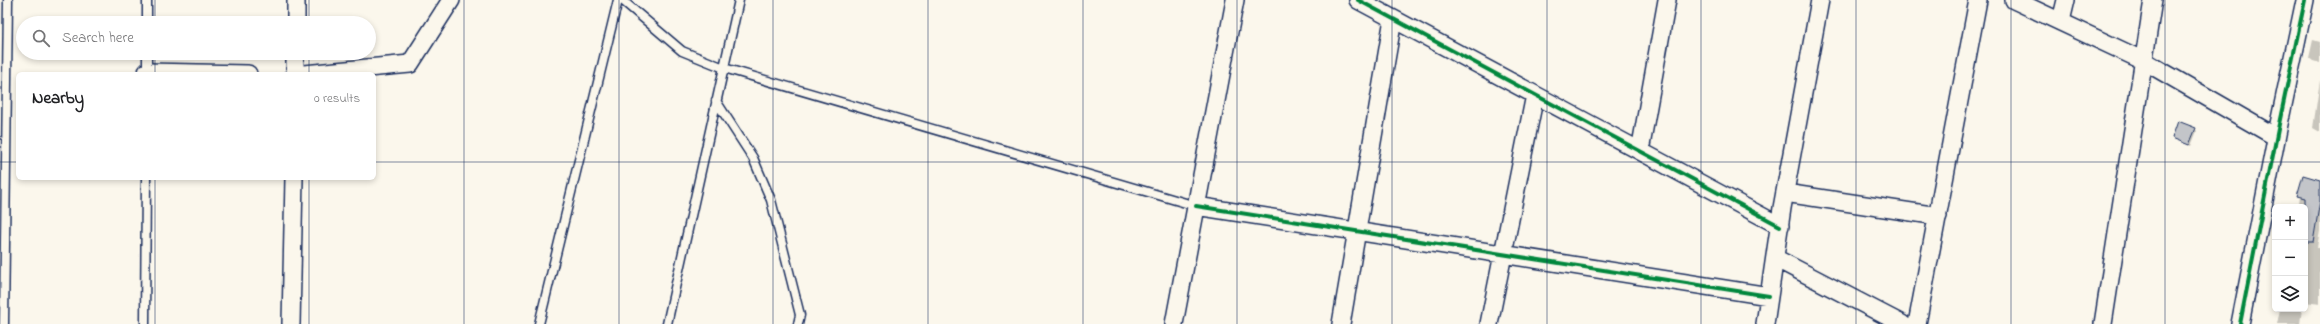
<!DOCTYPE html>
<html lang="en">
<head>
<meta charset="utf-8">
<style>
  body { margin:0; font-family:"Indie Flower",sans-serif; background:#f2f2f2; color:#202124 }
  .controls { position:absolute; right:12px; bottom:12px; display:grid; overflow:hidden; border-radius:6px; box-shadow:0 2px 6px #0003 }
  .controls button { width:36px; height:36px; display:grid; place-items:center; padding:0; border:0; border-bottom:1px solid #e0e0e0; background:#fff; color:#202124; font:20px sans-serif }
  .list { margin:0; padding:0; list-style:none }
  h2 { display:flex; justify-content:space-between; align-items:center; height:52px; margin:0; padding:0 16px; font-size:17px }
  h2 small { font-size:13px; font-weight:400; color:#757577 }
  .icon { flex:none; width:22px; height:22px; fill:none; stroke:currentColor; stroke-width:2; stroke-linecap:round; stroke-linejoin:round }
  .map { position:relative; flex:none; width:2320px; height:324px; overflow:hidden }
  .search { position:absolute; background:#fff; box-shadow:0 2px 6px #0003; left:16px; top:16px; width:360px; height:44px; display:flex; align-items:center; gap:10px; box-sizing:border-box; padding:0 14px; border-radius:22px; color:#757577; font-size:15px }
  .panel { position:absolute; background:#fff; box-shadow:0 2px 6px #0003; left:16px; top:72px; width:360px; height:108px; border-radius:6px }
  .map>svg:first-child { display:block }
  .shadow { fill:#0003 }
  .building { fill:#c3c5c9; stroke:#1b2f5e }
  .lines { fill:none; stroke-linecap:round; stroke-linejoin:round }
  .lane-casing { stroke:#1b2f5e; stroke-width:11 }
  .street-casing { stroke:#1b2f5e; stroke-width:20 }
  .lane { stroke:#fbf7ec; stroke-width:8 }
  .street { stroke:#fbf7ec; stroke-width:17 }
  .cycleway-casing { stroke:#fbf7ec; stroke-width:6 }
  .cycleway { stroke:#00873e; stroke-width:4 }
  .grid { fill:none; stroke:#1b2f5e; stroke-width:1; stroke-opacity:0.55 }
</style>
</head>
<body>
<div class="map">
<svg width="2320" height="324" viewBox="0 0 2320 324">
  <rect width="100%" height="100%" fill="#fbf7ec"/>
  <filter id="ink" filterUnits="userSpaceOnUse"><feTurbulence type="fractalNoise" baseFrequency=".025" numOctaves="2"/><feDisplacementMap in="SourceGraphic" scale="8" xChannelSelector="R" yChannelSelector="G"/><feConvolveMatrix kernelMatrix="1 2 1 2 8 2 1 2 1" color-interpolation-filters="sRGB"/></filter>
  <g filter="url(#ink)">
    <!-- shadow -->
    <path class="shadow" d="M 2313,40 L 2320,42 L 2320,63 L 2313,61 L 2309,58 Z
      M 2320,80 L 2320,132 L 2313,128 Z
      M 2195,129 L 2197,131 L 2191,146 L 2173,138 Z
      M 2304,177 L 2320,181 L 2320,231 L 2317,247 L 2320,247 L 2320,304 L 2305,302 L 2305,207 L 2298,207 Z
      M 2280,309 L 2302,309 L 2300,324 L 2277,324 Z"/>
    <!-- building -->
    <path class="building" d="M 2178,121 L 2196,128 L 2189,145 L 2172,138 Z
      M 2303,175 L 2320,180 L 2320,201 L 2313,242 L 2305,242 L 2305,198 L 2297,196 Z"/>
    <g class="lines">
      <!-- lane casing -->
      <g class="lane-casing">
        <path id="lane" d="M 622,0 L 682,51 L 724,68 L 1196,206
          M 147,23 L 147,0
          M 147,74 L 147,53
          M 716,101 L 753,158 L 771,200 L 800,315 L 798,324
          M 4,324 L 8,0
          M 145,324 L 146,178
          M 539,324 L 618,0
          M 667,324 L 739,0"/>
      </g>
      <!-- street casing -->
      <g class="street-casing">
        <path id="street" d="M 1358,0 L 1780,226
          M 2014,0 L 2144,61 L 2276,137
          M 2061,21 L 2066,0
          M 296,23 L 296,0
          M 147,72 L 248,74
          M 295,74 L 295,53
          M 304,74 L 410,64 L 451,0
          M 1640,151 L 1667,0
          M 1785,193 L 1938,216
          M 1196,206 L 1769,296
          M 1775,258 L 1902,324
          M 291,324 L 294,178
          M 1174,324 L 1235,0
          M 1341,324 L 1393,19
          M 1489,324 L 1535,95
          M 1765,324 L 1782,208 L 1820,0
          M 1917,324 L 1978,0
          M 2103,324 L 2153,0
          M 2240,324 L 2279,124 L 2305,0"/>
      </g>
      <!-- lane -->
      <use href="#lane" class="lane"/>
      <!-- street -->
      <use href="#street" class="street"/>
      <!-- cycleway casing -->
      <g class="cycleway-casing">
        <path id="cycleway" d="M 1358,0 L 1780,226
          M 1196,206 L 1769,296
          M 2240,324 L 2279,124 L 2305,0"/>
      </g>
      <!-- cycleway -->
      <use href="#cycleway" class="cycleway"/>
    </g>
  </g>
  <!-- grid -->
  <path class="grid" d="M 155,0 L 155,23M 309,0 L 309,23M 464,0 L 464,324M 619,0 L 619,324M 773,0 L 773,324M 928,0 L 928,324M 1083,0 L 1083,324M 1237,0 L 1237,324M 1392,0 L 1392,324M 1547,0 L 1547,324M 1701,0 L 1701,324M 1856,0 L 1856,324M 2011,0 L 2011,324M 2165,0 L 2165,324M 155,53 L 155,74M 309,53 L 309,74M 0,162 L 18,162M 374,162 L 2320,162M 155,178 L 155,324M 309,178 L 309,324"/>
</svg>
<div class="controls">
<button>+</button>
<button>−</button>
<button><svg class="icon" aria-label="layers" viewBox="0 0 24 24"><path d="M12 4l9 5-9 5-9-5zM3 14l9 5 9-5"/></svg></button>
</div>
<div class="search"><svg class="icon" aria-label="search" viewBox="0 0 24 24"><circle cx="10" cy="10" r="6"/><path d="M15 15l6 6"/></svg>Search here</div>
<section class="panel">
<h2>Nearby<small>0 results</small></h2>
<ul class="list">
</ul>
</section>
</div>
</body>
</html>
